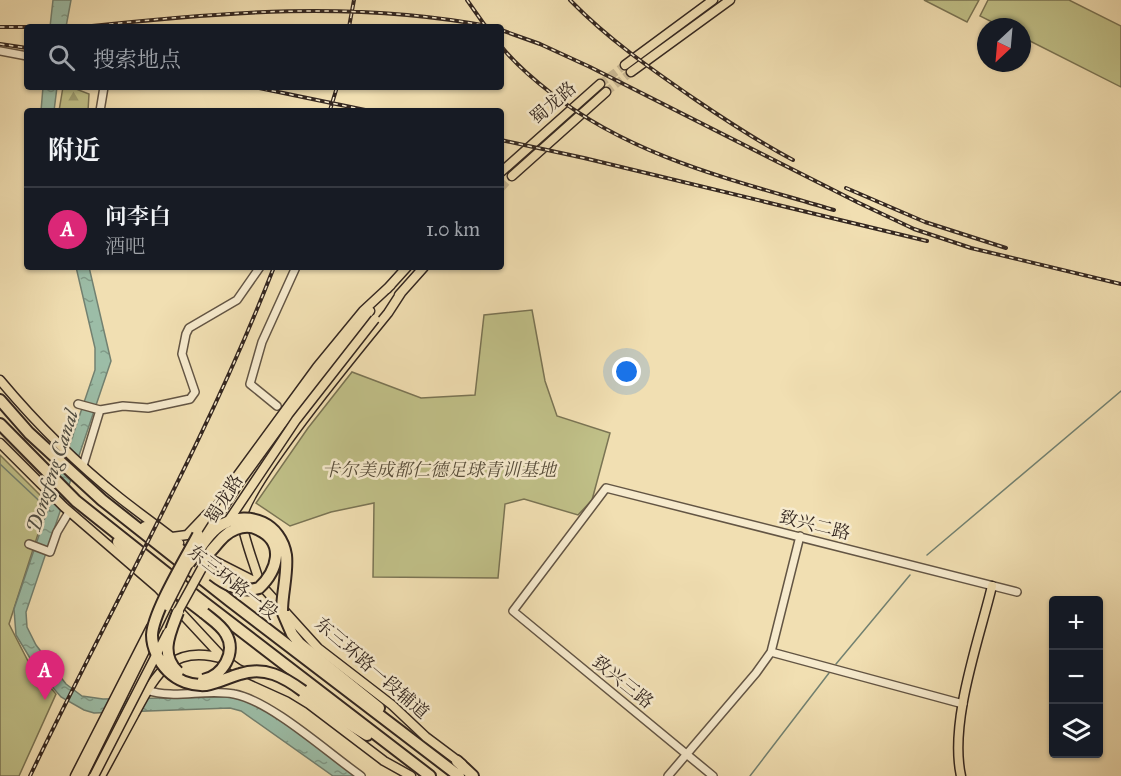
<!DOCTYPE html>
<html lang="zh">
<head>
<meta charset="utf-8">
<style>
  body { margin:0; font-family:"IM FELL Great Primer","Noto Serif SC",serif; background:#242831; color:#f1f3f6 }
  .controls { position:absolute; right:18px; bottom:18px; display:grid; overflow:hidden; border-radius:6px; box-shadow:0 2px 4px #0004 }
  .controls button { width:54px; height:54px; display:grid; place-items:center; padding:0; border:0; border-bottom:2px solid #363941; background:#171b24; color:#f1f3f6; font:30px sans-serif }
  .compass { position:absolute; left:977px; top:18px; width:54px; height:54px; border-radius:50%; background:#171b24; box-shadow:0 2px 4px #0004; rotate:206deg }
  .you { position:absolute; left:627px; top:372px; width:21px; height:21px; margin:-15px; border:4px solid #fff; border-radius:50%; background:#1a73e8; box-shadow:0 0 0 9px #1a73e833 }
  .badge { display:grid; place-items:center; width:39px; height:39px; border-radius:50%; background:#db2777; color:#fff; font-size:20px; font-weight:700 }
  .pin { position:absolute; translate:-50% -50px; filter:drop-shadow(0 2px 3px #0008) }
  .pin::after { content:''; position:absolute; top:32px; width:21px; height:18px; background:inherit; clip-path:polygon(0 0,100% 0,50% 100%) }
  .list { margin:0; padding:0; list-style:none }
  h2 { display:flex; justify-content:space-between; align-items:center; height:78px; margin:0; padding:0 24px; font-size:26px }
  h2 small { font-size:20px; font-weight:400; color:#9ea1a6 }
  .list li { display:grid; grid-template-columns:39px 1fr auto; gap:18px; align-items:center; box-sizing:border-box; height:84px; padding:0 24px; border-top:2px solid #363941 }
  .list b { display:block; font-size:22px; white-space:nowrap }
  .list p { margin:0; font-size:20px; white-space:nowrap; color:#9ea1a6 }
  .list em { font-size:20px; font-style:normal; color:#9ea1a6 }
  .icon { flex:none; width:33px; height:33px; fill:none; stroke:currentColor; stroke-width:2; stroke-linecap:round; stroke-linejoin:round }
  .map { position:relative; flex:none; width:1121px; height:776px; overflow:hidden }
  .search { position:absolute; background:#171b24; box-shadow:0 2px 4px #0004; left:24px; top:24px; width:480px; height:66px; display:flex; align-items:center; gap:15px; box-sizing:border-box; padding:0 21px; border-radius:6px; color:#9ea1a6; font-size:22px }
  .panel { position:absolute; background:#171b24; box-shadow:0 2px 4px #0004; left:24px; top:108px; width:480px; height:162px; border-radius:6px }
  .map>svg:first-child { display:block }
  .green { fill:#c0c088; stroke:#7a7454; stroke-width:1.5 }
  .forest { fill:url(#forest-firs); stroke:#7a7454; stroke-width:1.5 }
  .water { fill:url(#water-ripples); stroke:#728171; stroke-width:1.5 }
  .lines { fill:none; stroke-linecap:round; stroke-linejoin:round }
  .stream { stroke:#728171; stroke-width:1.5 }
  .major-tunnel { stroke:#cbba95; stroke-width:8; stroke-dasharray:8 4; stroke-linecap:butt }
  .minor-casing { stroke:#635544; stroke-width:10 }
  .major-casing { stroke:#342720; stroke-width:11 }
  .highway-casing { stroke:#342720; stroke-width:14 }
  .minor { stroke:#f6eacd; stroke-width:7 }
  .major { stroke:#f1dfb2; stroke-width:8 }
  .highway { stroke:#f1dfb2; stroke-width:10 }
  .rail-casing { stroke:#342720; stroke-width:4 }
  .rail { stroke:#f6eacd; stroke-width:1.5; stroke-dasharray:4.5; stroke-linecap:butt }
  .major-bridge-casing { stroke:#342720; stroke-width:11; stroke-linecap:butt }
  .highway-bridge-casing { stroke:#342720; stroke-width:14; stroke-linecap:butt }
  .major-bridge { stroke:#f1dfb2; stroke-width:8 }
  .highway-bridge { stroke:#f1dfb2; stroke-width:10 }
  .labels { text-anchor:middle; stroke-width:5; stroke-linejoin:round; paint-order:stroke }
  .street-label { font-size:18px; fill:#342720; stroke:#f6eacd }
  .park-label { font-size:18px; font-style:italic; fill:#574d3a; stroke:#f6eacd }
  .water-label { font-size:20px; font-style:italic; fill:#4e4c42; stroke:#f6eacd }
</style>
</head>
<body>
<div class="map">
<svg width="1121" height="776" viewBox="0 0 1121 776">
  <defs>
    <pattern id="forest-firs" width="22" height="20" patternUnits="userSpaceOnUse" patternTransform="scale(1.5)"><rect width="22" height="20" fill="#c0c088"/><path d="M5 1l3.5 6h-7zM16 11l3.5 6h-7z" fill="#9d9c6f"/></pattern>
    <pattern id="water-ripples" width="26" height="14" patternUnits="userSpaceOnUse" patternTransform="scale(1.5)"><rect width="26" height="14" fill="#9cbda7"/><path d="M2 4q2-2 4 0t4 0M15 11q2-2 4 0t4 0" fill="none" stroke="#809a88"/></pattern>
  </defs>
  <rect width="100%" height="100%" fill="#f1dfb2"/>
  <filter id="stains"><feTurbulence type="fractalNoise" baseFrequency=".00333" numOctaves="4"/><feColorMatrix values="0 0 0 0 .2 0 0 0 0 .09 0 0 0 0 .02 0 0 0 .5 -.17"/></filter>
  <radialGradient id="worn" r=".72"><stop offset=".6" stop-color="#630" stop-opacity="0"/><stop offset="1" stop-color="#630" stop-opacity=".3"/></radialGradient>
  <!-- green -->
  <path class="green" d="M 924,0 L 979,0 L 967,22 Z
    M 988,0 L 1069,0 L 1121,26 L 1121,87 L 1022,37 L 1022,27 L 1002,27 L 980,16 Z
    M 532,310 L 545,381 L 557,416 L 610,433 L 592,500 L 578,515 L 524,499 L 505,504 L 498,578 L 373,577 L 374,503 L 331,512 L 290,526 L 256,503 L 308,428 L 352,372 L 421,398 L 475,395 L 484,315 Z
    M 0,455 L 48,503 L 9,624 L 28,661 L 56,694 L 19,776 L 0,776 Z"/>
  <!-- forest -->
  <path class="forest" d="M 63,87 L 71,87 L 89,94 L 88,111 L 59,111 Z"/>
  <!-- water -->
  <path class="water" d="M 53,0 L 71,0 L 66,27 L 50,27 Z
    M 43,87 L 57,87 L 54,111 L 41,111 Z
    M 76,267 L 89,267 L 111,361 L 26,612 L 27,627 L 36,645 L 66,684 L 82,696 L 103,699 L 231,697 C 271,705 323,751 358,776 L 333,776 L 241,711 L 230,708 L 94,713 L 84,710 L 61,697 L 36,668 L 16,635 L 14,609 L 95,370 L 95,348 Z"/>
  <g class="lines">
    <!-- stream -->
    <path class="stream" d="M 0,464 L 50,511
      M 927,555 L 1121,391
      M 836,664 L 910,575
      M 750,776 L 829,673"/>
    <!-- major-tunnel -->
    <path class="major-tunnel" d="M 600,84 L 625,65
      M 606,92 L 631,72
      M 501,188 L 512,176"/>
    <!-- minor casing -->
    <g class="minor-casing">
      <path id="minor" d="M 0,51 L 27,56
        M 100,111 L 104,87
        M 78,404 L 100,410 L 123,406 L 148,408 L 190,399 L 195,392 L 182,354 L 186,334 L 189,328 L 237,300 L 260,267
        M 277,406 L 250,384 L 262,342 L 296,267
        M 83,466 L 100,410
        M 29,544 L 50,552 L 57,532 L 69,512
        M 771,652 L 963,704
        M 147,690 C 174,700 206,688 234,694 C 271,701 328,753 361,776
        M 668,776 L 756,673 L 771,652 L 800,536
        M 713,776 L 513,611 L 606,488 L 1017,592"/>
    </g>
    <!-- major casing -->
    <g class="major-casing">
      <path id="major" d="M 625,65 L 713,0
        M 631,72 L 730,0
        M 501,172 L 600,84
        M 512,176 L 606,92
        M 387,289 L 407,267
        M 399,295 L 424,267
        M 0,380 C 36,423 76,463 120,498 C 139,513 160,528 179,543
        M 0,443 L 64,507 L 158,588 L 224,659 L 238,669 L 291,693 L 309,704 L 384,761 L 411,776
        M 239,483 L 282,424 L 370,311
        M 221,498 L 317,367 L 363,311 L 391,285
        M 172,537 L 187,535 L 207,514
        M 193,550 L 260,584 L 318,648 L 392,705 L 426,737 L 462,764
        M 260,584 C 256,569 243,536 242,522 C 241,490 362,345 388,313 L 401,293
        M 75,776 L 151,627
        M 83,776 L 167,606
        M 101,776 C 112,756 123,735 134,715 C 156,674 171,643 224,659
        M 961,776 C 949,722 979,640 992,586"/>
    </g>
    <!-- highway casing -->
    <g class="highway-casing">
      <path id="highway" d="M 0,400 L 29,433 L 102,500 L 230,601 L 459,776
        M 0,424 L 76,501 L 193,594 L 430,776
        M 145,527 L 173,544 L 213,575
        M 198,535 L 210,516 L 229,494
        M 118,542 L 135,560 L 204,613
        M 282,611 L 292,634 L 300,644 L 379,708
        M 303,691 L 346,722 L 367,735
        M 457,761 L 473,776"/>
    </g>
    <!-- minor -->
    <use href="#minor" class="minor"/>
    <!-- major -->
    <use href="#major" class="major"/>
    <!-- highway -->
    <use href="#highway" class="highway"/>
    <!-- rail casing -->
    <g class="rail-casing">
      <path id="rail" d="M 467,0 L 486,27
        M 570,0 C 608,39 651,69 696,100 C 727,121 759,142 793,160
        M 0,27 L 27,27
        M 82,27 C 223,12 354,0 493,27
        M 349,27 L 354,0
        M 501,30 L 540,44 L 590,67 L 859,203 L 914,229 L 971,248 L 1121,284
        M 0,44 L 27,48
        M 501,46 C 515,64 533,79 551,93 C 634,158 734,180 834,210
        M 254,87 L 370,111
        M 330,110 L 337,87
        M 501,140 L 584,158 L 927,241
        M 846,188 L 925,222 L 1006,248
        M 30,776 C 111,607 206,442 274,267"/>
    </g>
    <!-- rail -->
    <use href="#rail" class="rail"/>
    <!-- major-bridge casing -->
    <g class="major-bridge-casing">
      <path id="major-bridge" d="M 227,523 L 296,420 L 375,319
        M 206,535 L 239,483
        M 167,606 L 191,559
        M 176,615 L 213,548
        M 94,776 L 168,632"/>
    </g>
    <!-- highway-bridge casing -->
    <g class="highway-bridge-casing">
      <path id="highway-bridge" d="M 198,535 C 186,558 153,612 152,635 C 152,648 159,662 168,671 C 178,681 192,686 206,685 C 218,683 229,677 240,674 C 265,666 284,677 303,691
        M 211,551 C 219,542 225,533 236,529 C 244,526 252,526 259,530 C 286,543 277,571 259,588 C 242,593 227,586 213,575
        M 189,563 C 199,551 209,531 223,524 C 250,510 281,524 286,555 C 288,573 282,593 282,611
        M 178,672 C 159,654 170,633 178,612
        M 203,680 C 223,676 237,652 226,634 C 221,625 211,619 204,613"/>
    </g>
    <!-- major-bridge -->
    <use href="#major-bridge" class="major-bridge"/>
    <!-- highway-bridge -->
    <use href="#highway-bridge" class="highway-bridge"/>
  </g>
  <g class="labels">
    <!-- street labels -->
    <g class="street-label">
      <text transform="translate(553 103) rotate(-41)" y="6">蜀龙路</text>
      <text transform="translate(224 499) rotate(-58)" y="6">蜀龙路</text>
      <text transform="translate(815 525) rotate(14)" y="6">致兴二路</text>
      <text transform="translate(233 582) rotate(38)" y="6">东三环路一段</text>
      <text transform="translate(372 668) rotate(41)" y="6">东三环路一段辅道</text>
      <text transform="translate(623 682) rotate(39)" y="6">致兴三路</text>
    </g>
    <!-- park labels -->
    <g class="park-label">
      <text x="439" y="476">卡尔美成都仁德足球青训基地</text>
    </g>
    <!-- water labels -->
    <g class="water-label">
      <text transform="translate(52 471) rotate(-72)" y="7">Dongfeng Canal</text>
    </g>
  </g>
  <rect width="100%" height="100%" filter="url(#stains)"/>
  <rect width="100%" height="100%" fill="url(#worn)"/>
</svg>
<div class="controls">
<button>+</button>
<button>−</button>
<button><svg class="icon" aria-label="layers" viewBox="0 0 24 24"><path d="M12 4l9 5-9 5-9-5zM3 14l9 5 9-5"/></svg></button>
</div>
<svg class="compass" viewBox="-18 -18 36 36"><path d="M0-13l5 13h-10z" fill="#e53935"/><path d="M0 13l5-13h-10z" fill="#9ea1a6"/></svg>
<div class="you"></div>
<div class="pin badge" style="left:45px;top:700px">A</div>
<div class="search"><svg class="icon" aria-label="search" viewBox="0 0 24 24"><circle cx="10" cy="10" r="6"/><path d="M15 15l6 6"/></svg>搜索地点</div>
<section class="panel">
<h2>附近<small></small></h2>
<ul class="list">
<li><span class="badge">A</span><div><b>问李白</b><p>酒吧</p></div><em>1.0 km</em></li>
</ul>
</section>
</div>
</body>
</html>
